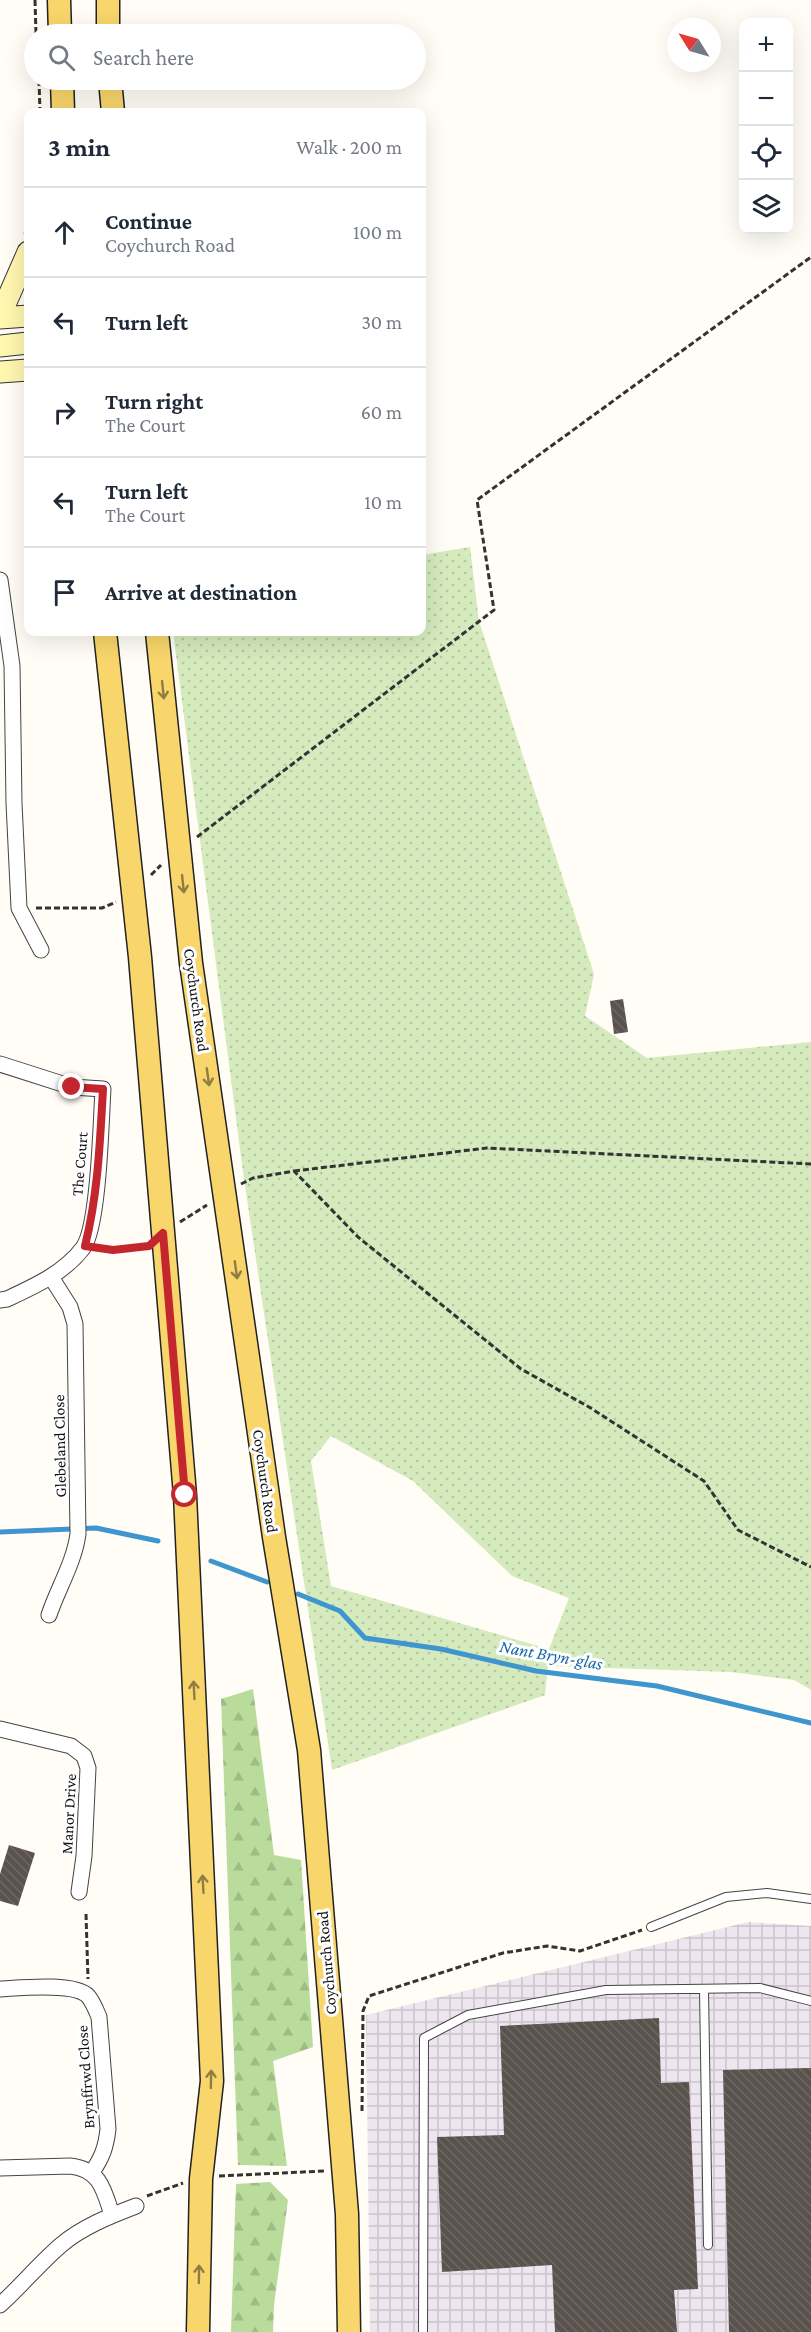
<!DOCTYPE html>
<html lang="en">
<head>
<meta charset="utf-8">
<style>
  body { margin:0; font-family:"Crimson Pro",serif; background:#f2f2f3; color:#1f2937 }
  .controls { position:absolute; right:18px; top:18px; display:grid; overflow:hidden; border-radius:12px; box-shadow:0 6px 24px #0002 }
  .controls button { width:54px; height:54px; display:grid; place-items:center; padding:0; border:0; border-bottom:2px solid #e0e1e3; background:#fff; color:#1f2937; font:30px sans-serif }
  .compass { position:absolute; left:667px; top:18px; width:54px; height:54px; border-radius:50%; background:#fff; box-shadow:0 6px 24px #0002; rotate:307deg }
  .stop { position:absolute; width:18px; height:18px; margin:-14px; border:4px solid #c4262e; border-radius:50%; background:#fff }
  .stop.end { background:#c4262e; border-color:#fff; box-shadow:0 2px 6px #0008 }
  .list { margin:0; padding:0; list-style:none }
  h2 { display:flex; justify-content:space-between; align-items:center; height:78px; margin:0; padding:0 24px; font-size:26px }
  h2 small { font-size:20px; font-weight:400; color:#747a83 }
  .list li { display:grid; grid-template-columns:39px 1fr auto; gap:18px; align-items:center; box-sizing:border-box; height:90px; padding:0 24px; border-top:2px solid #e0e1e3 }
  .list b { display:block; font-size:22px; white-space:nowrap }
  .list p { margin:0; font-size:20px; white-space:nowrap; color:#747a83 }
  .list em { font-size:20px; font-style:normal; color:#747a83 }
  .icon { flex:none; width:33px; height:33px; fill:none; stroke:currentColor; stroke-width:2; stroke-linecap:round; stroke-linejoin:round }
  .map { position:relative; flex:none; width:811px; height:2332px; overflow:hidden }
  .search { position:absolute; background:#fff; box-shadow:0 6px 24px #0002; left:24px; top:24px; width:402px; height:66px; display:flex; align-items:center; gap:15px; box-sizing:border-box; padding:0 21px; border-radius:33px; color:#747a83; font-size:22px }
  .panel { position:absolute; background:#fff; box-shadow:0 6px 24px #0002; left:24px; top:108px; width:402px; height:528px; border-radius:12px }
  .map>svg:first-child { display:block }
  .industrial { fill:url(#industrial-grid) }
  .grass { fill:url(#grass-dots); fill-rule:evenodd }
  .forest { fill:url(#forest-firs) }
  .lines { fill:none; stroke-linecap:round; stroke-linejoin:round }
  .stream { stroke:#3f96cf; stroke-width:5 }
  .building { fill:url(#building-back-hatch) }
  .lane-casing { stroke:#444; stroke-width:10 }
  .street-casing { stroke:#444; stroke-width:17 }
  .secondary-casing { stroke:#333; stroke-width:23 }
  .primary-casing { stroke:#222; stroke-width:25 }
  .path { stroke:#333; stroke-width:3; stroke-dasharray:6 3; stroke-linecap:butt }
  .lane { stroke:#fff; stroke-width:8 }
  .street { stroke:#fff; stroke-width:15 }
  .secondary { stroke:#fff6b0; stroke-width:21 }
  .primary { stroke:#f9d66b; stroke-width:22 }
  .oneway { stroke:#917d42 }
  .route { stroke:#c4262e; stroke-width:8 }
  .labels { text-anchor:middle; stroke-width:6; stroke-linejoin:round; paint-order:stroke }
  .street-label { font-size:16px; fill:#111; stroke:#fff }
  .water-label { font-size:18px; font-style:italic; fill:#1768a6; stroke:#fff }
</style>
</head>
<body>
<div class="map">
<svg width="811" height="2332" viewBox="0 0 811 2332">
  <defs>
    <pattern id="industrial-grid" width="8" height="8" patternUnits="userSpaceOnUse" patternTransform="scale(1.5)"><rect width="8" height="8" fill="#eee6ef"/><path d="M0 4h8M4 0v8" fill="none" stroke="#cbc4cc"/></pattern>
    <pattern id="grass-dots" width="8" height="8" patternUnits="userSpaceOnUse" patternTransform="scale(1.5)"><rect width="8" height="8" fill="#d5ebbd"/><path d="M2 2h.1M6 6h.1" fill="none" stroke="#b6c8a1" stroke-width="1.8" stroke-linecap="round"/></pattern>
    <pattern id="forest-firs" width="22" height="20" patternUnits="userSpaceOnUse" patternTransform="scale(1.5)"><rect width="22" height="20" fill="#b9dc9c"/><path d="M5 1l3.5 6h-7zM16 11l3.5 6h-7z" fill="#9ebc85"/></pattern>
    <pattern id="building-back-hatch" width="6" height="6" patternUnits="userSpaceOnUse" patternTransform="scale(1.5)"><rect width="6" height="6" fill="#5a524d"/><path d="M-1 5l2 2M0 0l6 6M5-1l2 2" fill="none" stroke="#6d6662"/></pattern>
  </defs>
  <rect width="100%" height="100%" fill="#fffdf5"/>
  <!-- industrial -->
  <path class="industrial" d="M 748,1922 L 811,1926 L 811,2332 L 370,2332 L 366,2015 Z"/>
  <!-- grass -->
  <path class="grass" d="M 470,547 L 479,621 L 594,974 L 585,1016 L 647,1058 L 811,1042 L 811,1690 L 794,1680 L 731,1672 L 548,1666 L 545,1695 L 332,1770 L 243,1172 L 173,632 L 422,632 L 422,555 ZM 331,1436 L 413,1481 L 512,1576 L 569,1598 L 549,1649 L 331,1586 L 311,1461 Z"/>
  <!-- forest -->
  <path class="forest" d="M 253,1689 L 274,1855 L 301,1860 L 313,2047 L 273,2061 L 287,2166 L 238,2165 L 221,1699 Z
    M 270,2182 L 288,2200 L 274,2305 L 273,2332 L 231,2332 L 236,2184 Z"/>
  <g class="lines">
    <!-- stream -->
    <path class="stream" d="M 0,1532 L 96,1528 L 158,1541
      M 211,1561 L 267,1582
      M 298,1594 L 340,1611 L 365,1638 L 441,1649 L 536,1671 L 657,1686 L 811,1723"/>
  </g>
  <!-- building -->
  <path class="building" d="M 623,999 L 628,1032 L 614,1034 L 610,1001 Z
    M 9,1845 L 35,1853 L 18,1906 L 0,1901 L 0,1874 Z
    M 659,2018 L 661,2083 L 689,2082 L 698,2289 L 674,2290 L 677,2332 L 555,2332 L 552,2265 L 442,2272 L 437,2137 L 504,2135 L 500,2026 Z
    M 811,2068 L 811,2332 L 729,2332 L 723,2070 Z"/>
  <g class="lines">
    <!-- lane casing -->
    <g class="lane-casing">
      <path id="lane" d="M 651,1927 L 726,1897 L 767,1893 L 811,1899
        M 704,1989 L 708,2245
        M 423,2332 L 424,2038 L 468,2015 L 606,1990 L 760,1988 L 811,2001"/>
    </g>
    <!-- street casing -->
    <g class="street-casing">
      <path id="street" d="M 0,580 L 12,666 L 14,803 L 19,908 L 41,950
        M 0,1064 L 72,1087 L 103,1089 C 101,1120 99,1226 83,1248 C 64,1273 35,1286 7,1299 L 0,1300
        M 49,1615 C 58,1588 74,1563 78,1534 L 75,1324 L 70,1307 L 51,1277
        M 0,1729 L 71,1746 L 84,1756 L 88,1768 L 84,1856 L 79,1892
        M 0,1989 C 20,1988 74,1982 88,1996 C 93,2002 96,2010 99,2017 L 108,2129 C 106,2147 102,2158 92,2172
        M 0,2168 L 70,2166 C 100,2169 104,2190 112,2215
        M 0,2305 C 21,2286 39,2264 61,2245 C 82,2227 110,2216 136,2206"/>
    </g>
    <!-- secondary casing -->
    <g class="secondary-casing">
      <path id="secondary" d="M 0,316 L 28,252
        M 0,318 L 28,316
        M 0,346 L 28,343
        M 0,372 L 28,370"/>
    </g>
    <!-- primary casing -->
    <g class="primary-casing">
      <path id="primary" d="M 59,0 L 60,34
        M 108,0 L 108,34
        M 62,80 L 63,112
        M 110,80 L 113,112
        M 105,632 L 140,957 L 185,1495 L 212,2081 L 201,2179 L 198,2332
        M 157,632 L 191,963 L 274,1537 L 309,1750 L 347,2214 L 349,2332"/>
    </g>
    <!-- path -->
    <path class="path" d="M 35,0 L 36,34
      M 39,80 L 40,112
      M 25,234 L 28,224
      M 197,837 L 494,610 L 477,500 L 811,257
      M 151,875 L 161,865
      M 36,908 L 102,908 L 116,902
      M 294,1171 L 487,1148 L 811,1164
      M 241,1184 L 253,1178 L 294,1171 L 358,1237 L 521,1369 L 589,1407 L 704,1481 L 738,1530 L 811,1567
      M 180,1222 L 207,1205
      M 99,1248 L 113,1250 L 146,1247
      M 86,1914 L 88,1979
      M 362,2111 L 363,2011 L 369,1996 L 503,1953 L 547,1946 L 580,1951 L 642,1930
      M 219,2176 L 324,2171
      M 147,2196 L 183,2183"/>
    <!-- lane -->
    <use href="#lane" class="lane"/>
    <!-- street -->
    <use href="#street" class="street"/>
    <!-- secondary -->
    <use href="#secondary" class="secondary"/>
    <!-- primary -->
    <use href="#primary" class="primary"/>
  </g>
  <!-- one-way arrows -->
  <defs><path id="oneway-shaft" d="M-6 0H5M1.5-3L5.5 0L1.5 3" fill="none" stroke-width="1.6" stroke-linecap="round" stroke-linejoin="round" transform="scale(1.5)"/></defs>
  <g class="oneway">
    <use href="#oneway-shaft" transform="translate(163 690) rotate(84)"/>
    <use href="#oneway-shaft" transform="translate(183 884) rotate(84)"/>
    <use href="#oneway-shaft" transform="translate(208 1077) rotate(82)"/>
    <use href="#oneway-shaft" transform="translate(236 1270) rotate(82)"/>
    <use href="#oneway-shaft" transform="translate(194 1690) rotate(-93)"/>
    <use href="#oneway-shaft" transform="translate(203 1884) rotate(-93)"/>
    <use href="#oneway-shaft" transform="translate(211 2079) rotate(-89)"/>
    <use href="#oneway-shaft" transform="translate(199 2274) rotate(-89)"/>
  </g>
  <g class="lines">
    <!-- route -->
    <path class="route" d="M 72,1087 L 103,1089 C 100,1142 98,1194 85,1246 L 113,1250 L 149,1246 L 163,1233 L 185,1495"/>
  </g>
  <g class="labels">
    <!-- street labels -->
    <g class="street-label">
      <text transform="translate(197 1000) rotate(82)" y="6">Coychurch Road</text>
      <text transform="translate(79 1164) rotate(-85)" y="6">The Court</text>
      <text transform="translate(59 1446) rotate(-91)" y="6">Glebeland Close</text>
      <text transform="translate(266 1481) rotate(82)" y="6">Coychurch Road</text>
      <text transform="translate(68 1814) rotate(-87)" y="6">Manor Drive</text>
      <text transform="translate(326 1963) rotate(-95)" y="6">Coychurch Road</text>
      <text transform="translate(85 2077) rotate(-94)" y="6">Brynffrwd Close</text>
    </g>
    <!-- water labels -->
    <g class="water-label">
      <text transform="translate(551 1655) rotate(10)" y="6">Nant Bryn-glas</text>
    </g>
  </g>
</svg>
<div class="controls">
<button>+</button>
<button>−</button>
<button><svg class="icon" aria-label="locate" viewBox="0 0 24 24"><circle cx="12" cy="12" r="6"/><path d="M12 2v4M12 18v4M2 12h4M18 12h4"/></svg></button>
<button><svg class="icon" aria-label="layers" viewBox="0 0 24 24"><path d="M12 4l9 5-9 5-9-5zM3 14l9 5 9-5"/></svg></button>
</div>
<svg class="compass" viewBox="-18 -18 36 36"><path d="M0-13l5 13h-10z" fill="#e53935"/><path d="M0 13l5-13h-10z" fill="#747a83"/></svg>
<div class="stop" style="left:185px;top:1495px"></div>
<div class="stop end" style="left:72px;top:1087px"></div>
<div class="search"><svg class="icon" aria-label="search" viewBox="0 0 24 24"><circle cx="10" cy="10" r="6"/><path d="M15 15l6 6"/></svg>Search here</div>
<section class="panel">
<h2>3 min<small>Walk · 200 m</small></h2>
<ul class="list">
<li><svg class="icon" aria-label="ahead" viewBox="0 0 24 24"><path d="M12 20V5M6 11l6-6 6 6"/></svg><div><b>Continue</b><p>Coychurch Road</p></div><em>100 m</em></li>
<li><svg class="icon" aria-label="left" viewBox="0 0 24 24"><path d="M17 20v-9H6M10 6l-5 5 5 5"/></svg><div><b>Turn left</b></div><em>30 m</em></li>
<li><svg class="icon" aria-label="right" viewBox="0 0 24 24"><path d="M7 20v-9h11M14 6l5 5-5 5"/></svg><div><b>Turn right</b><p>The Court</p></div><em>60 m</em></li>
<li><svg class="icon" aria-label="left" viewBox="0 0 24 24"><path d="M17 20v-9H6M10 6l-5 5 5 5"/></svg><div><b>Turn left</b><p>The Court</p></div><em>10 m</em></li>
<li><svg class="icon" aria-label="arrive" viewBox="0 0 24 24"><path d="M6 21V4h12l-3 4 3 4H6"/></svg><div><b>Arrive at destination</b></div></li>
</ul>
</section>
</div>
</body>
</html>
